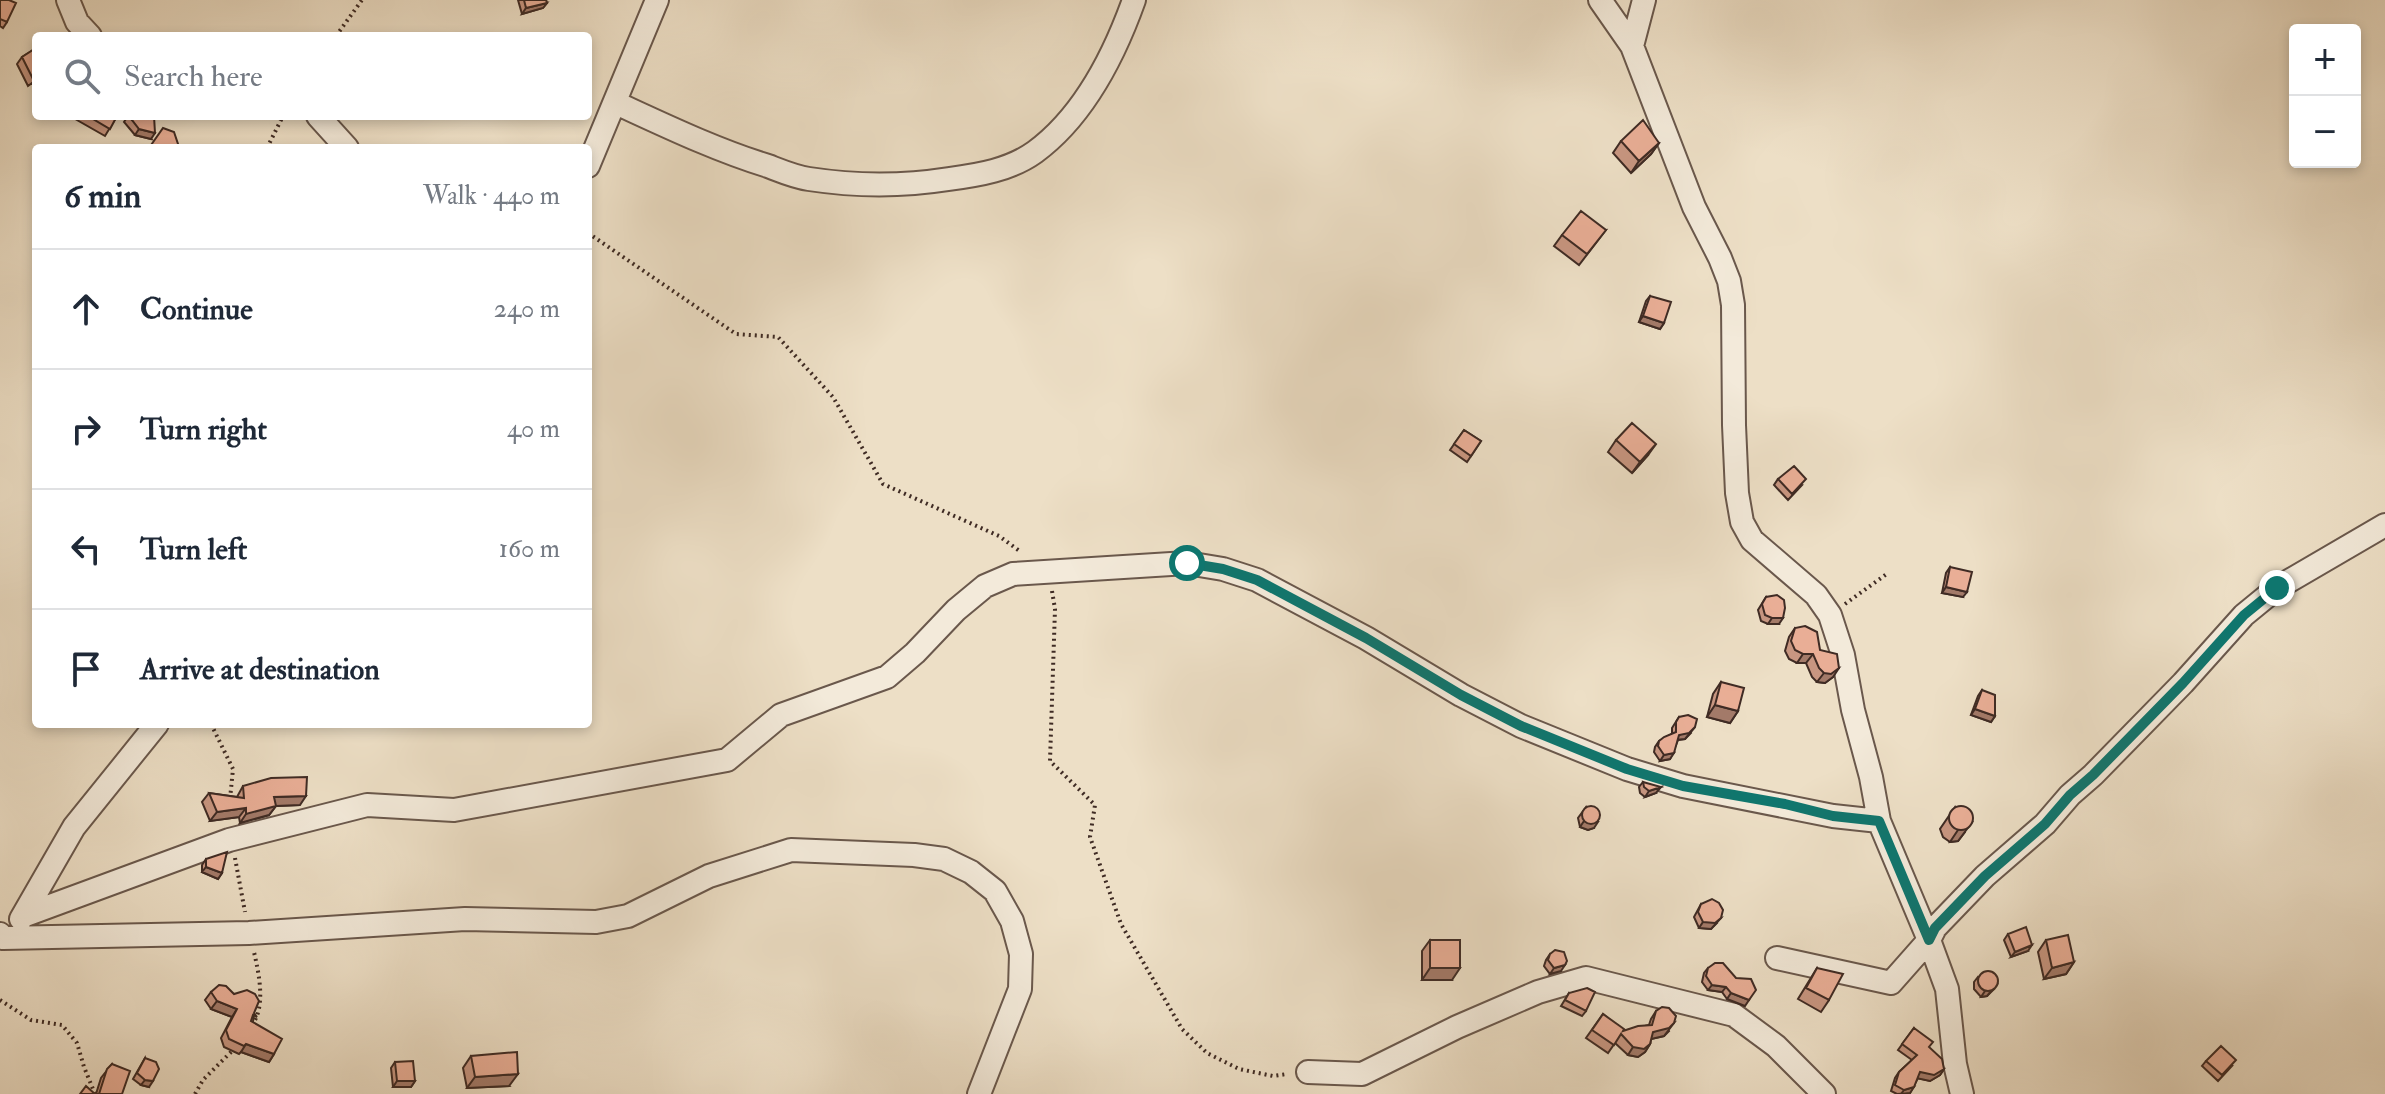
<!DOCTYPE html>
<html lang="en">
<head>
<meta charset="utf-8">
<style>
  body { margin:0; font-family:"IM FELL Double Pica",serif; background:#f2f2f3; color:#1f2937 }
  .controls { position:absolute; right:24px; top:24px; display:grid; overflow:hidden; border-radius:8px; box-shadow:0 4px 12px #0003 }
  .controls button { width:72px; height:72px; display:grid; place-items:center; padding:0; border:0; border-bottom:2px solid #e0e1e3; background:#fff; color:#1f2937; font:40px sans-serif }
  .stop { position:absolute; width:24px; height:24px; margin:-18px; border:6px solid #0f766e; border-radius:50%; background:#fff }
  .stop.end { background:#0f766e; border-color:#fff; box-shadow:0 2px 8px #0008 }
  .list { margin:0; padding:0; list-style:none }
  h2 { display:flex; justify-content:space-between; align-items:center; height:104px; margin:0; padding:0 32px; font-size:34px }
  h2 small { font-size:26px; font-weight:400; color:#747a83 }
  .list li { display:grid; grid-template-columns:52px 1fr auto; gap:24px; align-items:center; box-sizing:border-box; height:120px; padding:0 32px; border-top:2px solid #e0e1e3 }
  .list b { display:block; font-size:30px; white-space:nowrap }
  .list em { font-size:26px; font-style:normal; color:#747a83 }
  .icon { flex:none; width:44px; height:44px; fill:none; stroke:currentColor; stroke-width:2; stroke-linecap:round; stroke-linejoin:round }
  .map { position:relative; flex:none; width:2385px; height:1094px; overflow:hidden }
  .search { position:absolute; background:#fff; box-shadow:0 4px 12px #0003; left:32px; top:32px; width:560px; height:88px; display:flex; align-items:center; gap:20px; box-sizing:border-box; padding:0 28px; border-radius:8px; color:#747a83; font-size:30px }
  .panel { position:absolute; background:#fff; box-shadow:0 4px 12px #0003; left:32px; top:144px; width:560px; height:584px; border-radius:8px }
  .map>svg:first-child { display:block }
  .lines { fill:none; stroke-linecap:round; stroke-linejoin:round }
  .minor-casing { stroke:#6a584c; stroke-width:26 }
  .path { stroke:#3f2b24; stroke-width:4; stroke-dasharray:2 4; stroke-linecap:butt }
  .minor { stroke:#f3eada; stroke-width:22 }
  .wall { fill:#c89681; stroke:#3f2b24; stroke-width:2 }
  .shaded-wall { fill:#a37a69; stroke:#3f2b24; stroke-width:2 }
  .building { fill:#e9ae96; stroke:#3f2b24; stroke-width:2 }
  .route { stroke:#0f766e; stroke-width:10 }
</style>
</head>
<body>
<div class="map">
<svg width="2385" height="1094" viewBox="0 0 2385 1094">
  <rect width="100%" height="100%" fill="#eddfc6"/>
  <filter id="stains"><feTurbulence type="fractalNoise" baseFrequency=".0025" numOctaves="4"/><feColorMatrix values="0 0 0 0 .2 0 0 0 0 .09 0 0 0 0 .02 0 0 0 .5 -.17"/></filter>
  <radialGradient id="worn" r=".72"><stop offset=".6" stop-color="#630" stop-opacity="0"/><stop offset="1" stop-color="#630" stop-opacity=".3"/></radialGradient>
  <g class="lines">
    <!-- minor casing -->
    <g class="minor-casing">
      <path id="minor" d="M 68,0 L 77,22 L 90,36
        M 1600,0 L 1632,46 L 1694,207 L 1720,258 L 1729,281 L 1733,305 L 1734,425 L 1737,493 L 1742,522 L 1752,540 L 1816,595 L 1830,615 L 1843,655 L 1853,710 L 1871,777 L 1879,821 L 1929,940 L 1947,989 L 1955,1064 L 1962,1094
        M 1632,46 L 1644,0
        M 616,103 C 666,126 716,150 768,166 C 781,171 795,177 809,179 C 855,186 904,186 949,179 C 979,175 1010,170 1035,152 C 1084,116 1114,56 1134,0
        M 318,116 L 347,148
        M 588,166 L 657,0
        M 23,916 L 229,840 L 367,805 L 454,810 L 727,760 L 781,715 L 887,677 L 915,653 L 956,610 L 985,586 L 1013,574 L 1187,563 L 1223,569 L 1257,580 L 1366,638 L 1461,695 L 1521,726 L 1627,769 L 1683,786 L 1833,816 L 1879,821
        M 21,919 L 74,827 L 157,724
        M 0,934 L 3,938 L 249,933 L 465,919 L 596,922 L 628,916 L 709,876 L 791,850 L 914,855 L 944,859 L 971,872 L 995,891 L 1012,921 L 1021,954 L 1020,989 L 979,1094
        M 1777,958 L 1891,983 L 1929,940 L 1935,928 L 1985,876 L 2045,824 L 2070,795 L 2093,775 L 2183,683 L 2244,615 L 2277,588 L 2385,525
        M 1308,1072 L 1362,1074 L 1457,1027 L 1538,992 L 1586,978 L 1734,1015 L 1776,1046 L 1824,1094"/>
    </g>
    <!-- path -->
    <path class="path" d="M 336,36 L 362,0
      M 267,148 L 283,116
      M 588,233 L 736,334 L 778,337 L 833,397 L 883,484 L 999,536 L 1021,552
      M 1052,591 L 1055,609 L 1050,761 L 1095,805 L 1090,837 L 1121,924 L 1182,1029 L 1207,1053 L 1239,1069 L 1273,1076 L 1287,1074
      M 1845,604 L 1888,573
      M 211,724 L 233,769 L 230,799
      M 235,858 L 245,912
      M 0,1000 L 31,1020 L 62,1025 L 77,1043 L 84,1067 L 95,1094
      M 252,1025 C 266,1006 259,974 254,952
      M 195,1094 L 203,1080 L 235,1048"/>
    <!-- minor -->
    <use href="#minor" class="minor"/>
  </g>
  <!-- wall -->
  <path class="wall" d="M 0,0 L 7,22 L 3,28 L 0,26 Z
    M 518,0 L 546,0 L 547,3 L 543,8 L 522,14 Z
    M 36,48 L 36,86 L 32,83 L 28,86 L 17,64 L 22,57 Z
    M 70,116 L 117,116 L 105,136 Z
    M 128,116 L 151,139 L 135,135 L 124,122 Z
    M 1621,141 L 1659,143 L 1651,154 L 1631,173 L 1613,153 Z
    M 1606,230 L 1579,265 L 1554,246 L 1562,235 Z
    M 1650,296 L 1664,323 L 1660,329 L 1639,322 L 1646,301 Z
    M 1464,430 L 1481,441 L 1467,462 L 1450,450 Z
    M 1616,440 L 1648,455 L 1632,473 L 1608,452 Z
    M 1778,479 L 1802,485 L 1788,500 L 1774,485 Z
    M 1950,567 L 1963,597 L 1942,593 L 1946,573 Z
    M 1766,597 L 1779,624 L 1768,624 L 1761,621 L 1758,610 Z
    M 1795,628 L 1820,650 L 1833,677 L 1825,683 L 1817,682 L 1812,677 L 1806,663 L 1797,663 L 1789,659 L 1785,651 L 1789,637 Z
    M 1721,682 L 1738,711 L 1730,723 L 1707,717 L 1713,694 Z
    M 1982,690 L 1995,716 L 1991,722 L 1971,715 L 1978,696 Z
    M 1679,717 L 1691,733 L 1685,739 L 1678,740 L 1670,759 L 1660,761 L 1654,752 L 1655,747 L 1659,741 L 1672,734 L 1672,728 Z
    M 1643,782 L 1656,793 L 1645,797 L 1640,793 L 1639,787 Z
    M 243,786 L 300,805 L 276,806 L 269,815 L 240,823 L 239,817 L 210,821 L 202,802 L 209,793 L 237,797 Z
    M 1586,807 L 1594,828 L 1588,830 L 1580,827 L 1578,818 Z
    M 1955,807 L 1965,832 L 1958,841 L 1950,842 L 1943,837 L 1940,829 Z
    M 206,859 L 222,873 L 218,879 L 202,872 L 202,865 Z
    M 1701,904 L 1717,923 L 1711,929 L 1699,928 L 1694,917 Z
    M 2008,934 L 2028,951 L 2011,957 L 2004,940 Z
    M 1430,940 L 1452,980 L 1422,980 L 1422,951 Z
    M 2046,940 L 2074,962 L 2066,974 L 2044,979 L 2038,952 Z
    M 1550,954 L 1561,971 L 1550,974 L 1544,966 L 1546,960 Z
    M 1708,968 L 1745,1006 L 1727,999 L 1722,992 L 1708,990 L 1702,982 L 1704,973 Z
    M 1817,968 L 1829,1000 L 1821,1012 L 1798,999 Z
    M 1978,977 L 1994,989 L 1987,996 L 1981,997 L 1974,989 L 1974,982 Z
    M 211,992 L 254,1013 L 253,1022 L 274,1054 L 269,1062 L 241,1052 L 239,1054 L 224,1047 L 221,1038 L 232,1017 L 211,1009 L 205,1000 Z
    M 1569,993 L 1586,1011 L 1582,1016 L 1561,1006 Z
    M 1656,1011 L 1669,1031 L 1664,1036 L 1651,1039 L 1650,1044 L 1645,1052 L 1638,1057 L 1628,1055 L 1615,1043 L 1608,1053 L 1586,1038 L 1603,1014 L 1623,1031 L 1649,1025 L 1651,1019 Z
    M 1914,1028 L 1944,1069 L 1940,1075 L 1930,1081 L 1918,1078 L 1910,1093 L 1897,1094 L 1891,1091 L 1895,1078 L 1899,1072 L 1912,1060 L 1898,1050 Z
    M 471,1056 L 509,1086 L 467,1088 L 463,1068 Z
    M 145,1058 L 149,1087 L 141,1085 L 133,1079 Z
    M 2206,1061 L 2232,1066 L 2218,1081 L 2202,1066 Z
    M 395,1062 L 415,1081 L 411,1087 L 393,1087 L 391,1068 Z
    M 112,1064 L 122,1094 L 96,1094 L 101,1078 Z"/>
  <!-- shaded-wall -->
  <path class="shaded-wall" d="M 547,3 L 543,8 L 522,14 L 526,8 Z
    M 139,129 L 155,133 L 151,139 L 135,135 Z
    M 1659,143 L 1651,154 L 1631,173 L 1639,161 Z
    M 1643,316 L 1664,323 L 1660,329 L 1639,322 Z
    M 1656,444 L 1648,455 L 1632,473 L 1640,462 Z
    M 1946,587 L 1967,592 L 1963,597 L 1942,593 Z
    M 1772,618 L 1783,618 L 1779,624 L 1768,624 Z
    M 1803,654 L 1813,654 L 1806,663 L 1797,663 Z
    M 1839,668 L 1833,677 L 1825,683 L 1817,682 L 1824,673 Z
    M 1715,705 L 1738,711 L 1730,723 L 1707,717 Z
    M 1975,709 L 1995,716 L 1991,722 L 1971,715 Z
    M 1695,727 L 1685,739 L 1675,740 L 1679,735 Z
    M 1674,753 L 1670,759 L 1660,761 L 1664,755 Z
    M 1661,787 L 1656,793 L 1645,797 L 1649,791 Z
    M 306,796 L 300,805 L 276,806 L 269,815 L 240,823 L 246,814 L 274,797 Z
    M 246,808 L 239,817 L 210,821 L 217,812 Z
    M 1584,821 L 1598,822 L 1594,828 L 1588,830 L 1580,827 Z
    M 1973,821 L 1958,841 L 1950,842 L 1958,830 Z
    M 206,867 L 222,873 L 218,879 L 202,872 Z
    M 1721,918 L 1711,929 L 1699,928 L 1703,922 Z
    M 2032,945 L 2028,951 L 2011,957 L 2015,952 Z
    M 2074,962 L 2066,974 L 2044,979 L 2052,968 Z
    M 1565,965 L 1561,971 L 1550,974 L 1554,968 Z
    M 1430,968 L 1460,968 L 1452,980 L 1422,980 Z
    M 1998,983 L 1987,996 L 1981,997 L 1985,991 Z
    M 1712,985 L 1726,987 L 1722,992 L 1708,990 Z
    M 1731,993 L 1749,1000 L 1745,1006 L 1727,999 Z
    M 217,1001 L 237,1009 L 232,1017 L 211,1009 Z
    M 1674,1023 L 1664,1036 L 1647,1040 L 1653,1032 Z
    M 246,1044 L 274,1054 L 269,1062 L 241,1052 Z
    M 1650,1044 L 1645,1052 L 1638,1057 L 1628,1055 L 1633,1047 Z
    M 1944,1069 L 1940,1075 L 1930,1081 L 1916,1078 L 1920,1072 Z
    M 518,1074 L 509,1086 L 467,1088 L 475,1077 Z
    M 145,1080 L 153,1081 L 149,1087 L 141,1085 Z
    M 397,1081 L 415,1081 L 411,1087 L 393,1087 Z
    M 1914,1087 L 1910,1093 L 1901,1094 L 1904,1090 Z"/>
  <!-- building -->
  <path class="building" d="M 0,0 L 9,0 L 16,3 L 7,22 L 0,19 Z
    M 524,0 L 546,0 L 547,3 L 526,8 Z
    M 36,48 L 36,77 L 33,79 L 22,57 Z
    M 88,116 L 117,116 L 110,129 Z
    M 129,116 L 154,116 L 155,133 L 139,129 Z
    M 1643,120 L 1659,143 L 1639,161 L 1621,141 Z
    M 163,128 L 174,132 L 178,144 L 176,148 L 149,148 Z
    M 1581,211 L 1606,230 L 1587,254 L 1562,235 Z
    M 1650,296 L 1671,302 L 1664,323 L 1643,316 Z
    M 1632,423 L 1656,444 L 1640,462 L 1616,440 Z
    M 1464,430 L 1481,441 L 1471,456 L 1454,444 Z
    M 1794,466 L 1806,479 L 1792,494 L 1778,479 Z
    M 1950,567 L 1972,572 L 1967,592 L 1946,587 Z
    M 1777,595 L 1784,600 L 1785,608 L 1783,618 L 1772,618 L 1765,615 L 1762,604 L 1766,597 Z
    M 1805,626 L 1817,632 L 1820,650 L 1837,654 L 1839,668 L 1831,674 L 1824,673 L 1819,668 L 1813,654 L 1803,654 L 1795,650 L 1791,641 L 1795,628 Z
    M 1721,682 L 1744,688 L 1738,711 L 1715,705 Z
    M 1982,690 L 1995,695 L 1995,716 L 1975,709 Z
    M 1688,715 L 1697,719 L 1695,727 L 1689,733 L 1679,735 L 1674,753 L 1664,755 L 1658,746 L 1659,741 L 1664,737 L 1676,732 L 1676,722 L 1679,717 Z
    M 307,777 L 306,796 L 274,797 L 276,806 L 246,814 L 246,808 L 217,812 L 209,793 L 244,798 L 243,786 L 271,778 Z
    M 1643,782 L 1661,787 L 1649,791 L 1644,787 Z
    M1949 818a12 12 0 1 1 24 0a12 12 0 1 1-24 0Z
    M1582 815a9 9 0 1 1 18 0a9 9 0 1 1-18 0Z
    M 227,852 L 222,873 L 206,867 L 206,859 Z
    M 1712,899 L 1719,903 L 1723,910 L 1721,918 L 1715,923 L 1703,922 L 1698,912 L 1701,904 Z
    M 2026,927 L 2032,945 L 2015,952 L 2008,934 Z
    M 2068,935 L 2074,962 L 2052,968 L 2046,940 Z
    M 1430,940 L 1460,940 L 1460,968 L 1430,968 Z
    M 1555,950 L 1564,952 L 1567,961 L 1565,965 L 1554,968 L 1548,960 L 1550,954 Z
    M 1715,963 L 1723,963 L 1736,978 L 1751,979 L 1756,990 L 1749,1000 L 1731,993 L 1726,987 L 1712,985 L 1706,976 L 1708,968 Z
    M 1817,968 L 1843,974 L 1829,1000 L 1806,988 Z
    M1978 981a10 10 0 1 1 20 0a10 10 0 1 1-20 0Z
    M 219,985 L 226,986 L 234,994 L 247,990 L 255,994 L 259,1001 L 254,1013 L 257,1017 L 253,1015 L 251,1021 L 282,1039 L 274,1054 L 246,1044 L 244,1046 L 229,1039 L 226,1030 L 237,1009 L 217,1001 L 211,992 Z
    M 1587,988 L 1595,992 L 1586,1011 L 1565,1000 L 1569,993 Z
    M 1662,1007 L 1669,1008 L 1676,1016 L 1674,1023 L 1669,1028 L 1653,1032 L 1650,1044 L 1644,1049 L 1633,1047 L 1621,1034 L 1614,1045 L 1592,1030 L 1603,1014 L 1624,1029 L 1623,1031 L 1638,1026 L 1652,1025 L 1656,1011 Z
    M 1914,1028 L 1933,1042 L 1929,1047 L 1942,1059 L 1944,1069 L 1934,1075 L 1920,1072 L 1914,1087 L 1904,1090 L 1895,1085 L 1899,1072 L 1917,1055 L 1902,1044 Z
    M 2221,1046 L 2236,1060 L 2222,1075 L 2206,1061 Z
    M 517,1052 L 518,1074 L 475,1077 L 471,1056 Z
    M 145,1058 L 156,1062 L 159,1069 L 153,1081 L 145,1080 L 137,1073 Z
    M 413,1061 L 415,1081 L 397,1081 L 395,1062 Z
    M 112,1064 L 130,1071 L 122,1094 L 99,1094 L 107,1069 Z
    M 86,1086 L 95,1094 L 80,1094 Z"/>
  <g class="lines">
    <!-- route -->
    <path class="route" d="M 1187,563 L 1223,569 L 1257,580 L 1366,638 L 1461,695 L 1521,726 L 1627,769 L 1683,786 L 1785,804 L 1833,816 L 1879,821 L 1929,940 L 1935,928 L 1985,876 L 2045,824 L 2070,795 L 2093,775 L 2183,683 L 2244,615 L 2277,588"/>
  </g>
  <rect width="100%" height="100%" filter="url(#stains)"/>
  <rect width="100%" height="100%" fill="url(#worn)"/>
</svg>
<div class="controls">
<button>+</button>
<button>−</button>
</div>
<div class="stop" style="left:1187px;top:563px"></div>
<div class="stop end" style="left:2277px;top:588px"></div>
<div class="search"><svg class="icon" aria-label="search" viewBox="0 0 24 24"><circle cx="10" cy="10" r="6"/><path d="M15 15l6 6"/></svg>Search here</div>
<section class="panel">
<h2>6 min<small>Walk · 440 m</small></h2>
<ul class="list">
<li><svg class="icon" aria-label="ahead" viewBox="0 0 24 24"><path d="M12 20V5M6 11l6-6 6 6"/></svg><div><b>Continue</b></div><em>240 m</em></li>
<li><svg class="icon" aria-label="right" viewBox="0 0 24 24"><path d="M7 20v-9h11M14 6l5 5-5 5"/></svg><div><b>Turn right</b></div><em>40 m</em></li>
<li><svg class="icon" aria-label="left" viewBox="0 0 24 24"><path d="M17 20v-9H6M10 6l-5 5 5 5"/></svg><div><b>Turn left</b></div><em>160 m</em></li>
<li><svg class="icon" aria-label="arrive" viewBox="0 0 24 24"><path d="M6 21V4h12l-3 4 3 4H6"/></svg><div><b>Arrive at destination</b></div></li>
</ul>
</section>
</div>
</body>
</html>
